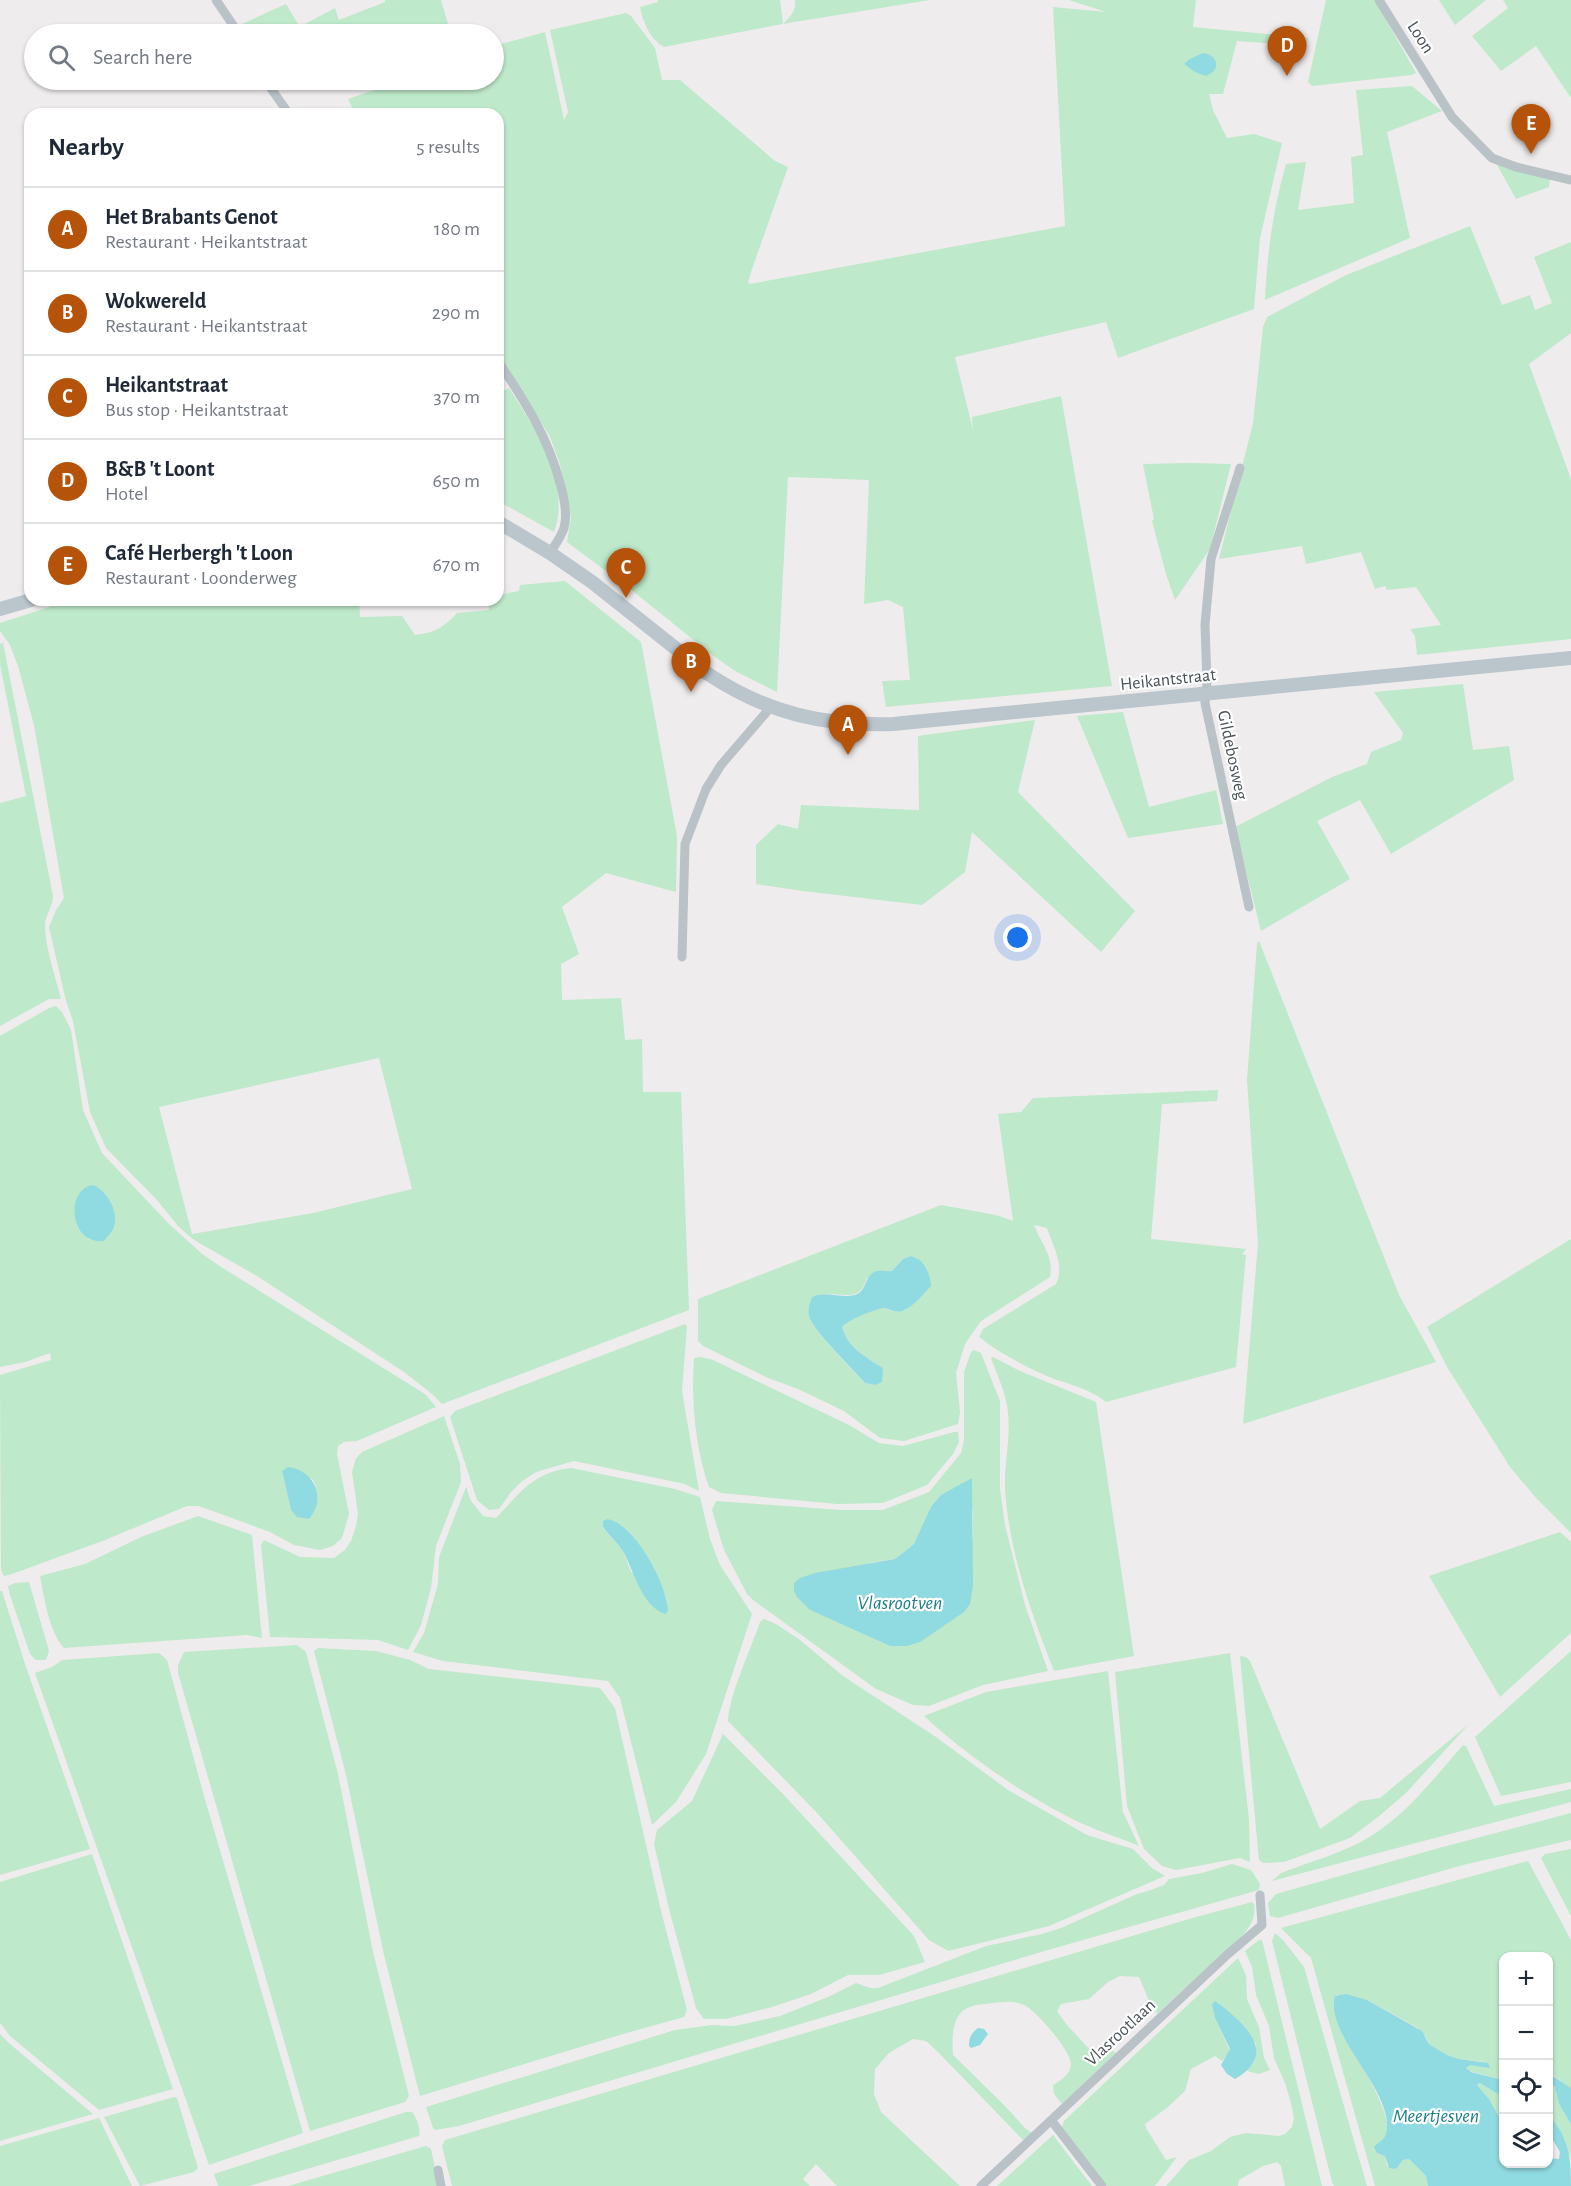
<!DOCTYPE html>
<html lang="en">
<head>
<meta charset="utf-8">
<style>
  body { margin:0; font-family:"Alegreya Sans",sans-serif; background:#f6f6f7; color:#1f2937 }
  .controls { position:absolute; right:18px; bottom:18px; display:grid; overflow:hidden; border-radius:12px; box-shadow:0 2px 4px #0004 }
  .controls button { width:54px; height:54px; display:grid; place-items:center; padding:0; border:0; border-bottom:2px solid #e0e1e3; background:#fff; color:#1f2937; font:30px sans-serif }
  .you { position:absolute; left:1018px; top:938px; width:21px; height:21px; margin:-15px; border:4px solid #fff; border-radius:50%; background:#1a73e8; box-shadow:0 0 0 9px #1a73e833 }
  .badge { display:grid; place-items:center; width:39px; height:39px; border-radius:50%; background:#b45309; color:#fff; font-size:20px; font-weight:700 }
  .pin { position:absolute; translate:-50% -50px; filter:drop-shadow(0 2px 3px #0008) }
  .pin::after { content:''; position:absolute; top:32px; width:21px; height:18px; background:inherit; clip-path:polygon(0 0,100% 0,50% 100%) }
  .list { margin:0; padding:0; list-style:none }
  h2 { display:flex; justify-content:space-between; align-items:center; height:78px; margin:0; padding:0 24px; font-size:26px }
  h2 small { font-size:20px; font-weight:400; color:#747a83 }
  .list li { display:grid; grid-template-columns:39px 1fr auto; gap:18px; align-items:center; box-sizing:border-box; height:84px; padding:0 24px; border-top:2px solid #e0e1e3 }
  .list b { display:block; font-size:22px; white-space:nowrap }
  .list p { margin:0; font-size:20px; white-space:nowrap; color:#747a83 }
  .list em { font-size:20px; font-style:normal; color:#747a83 }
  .icon { flex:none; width:33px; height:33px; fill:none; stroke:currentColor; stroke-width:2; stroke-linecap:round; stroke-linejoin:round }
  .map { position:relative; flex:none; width:1571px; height:2186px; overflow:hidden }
  .search { position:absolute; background:#fff; box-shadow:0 2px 4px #0004; left:24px; top:24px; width:480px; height:66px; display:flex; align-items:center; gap:15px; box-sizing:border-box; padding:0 21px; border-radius:33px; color:#747a83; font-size:22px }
  .panel { position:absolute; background:#fff; box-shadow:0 2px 4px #0004; left:24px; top:108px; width:480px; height:498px; border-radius:18px }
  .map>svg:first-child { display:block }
  .green { fill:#bee9ca; fill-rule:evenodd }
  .water { fill:#90dae1 }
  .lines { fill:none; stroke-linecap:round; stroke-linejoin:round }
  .street { stroke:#b9c2c7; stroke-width:9 }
  .secondary { stroke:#bac5cc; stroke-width:14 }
  .labels { text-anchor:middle; stroke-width:4.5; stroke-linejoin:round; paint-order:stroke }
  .street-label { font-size:18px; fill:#475157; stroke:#fff }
  .water-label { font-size:20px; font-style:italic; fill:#1a7f89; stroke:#fff }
</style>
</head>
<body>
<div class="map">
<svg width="1571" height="2186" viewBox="0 0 1571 2186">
  <rect width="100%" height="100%" fill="#efeced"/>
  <!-- green -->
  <path class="green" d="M 385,0 L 441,0 L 451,34 L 312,34 L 305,24 L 335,8 L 339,20 L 385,2 Z
    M 658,0 L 780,0 L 783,24 C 789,18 797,10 795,0 L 930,0 L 782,24 L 664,47 C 650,39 643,23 640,7 L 658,2 Z
    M 1069,0 L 1196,0 L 1193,27 L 1308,38 L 1306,46 L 1237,41 L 1223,94 L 1209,94 L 1213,110 L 1227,138 L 1254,134 L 1282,143 L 1260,238 L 1254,309 L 1118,358 L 1106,322 L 955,357 L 973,430 L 972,417 L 1061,396 L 1112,686 L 886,707 L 882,681 L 910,680 L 903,607 L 888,600 L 864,604 L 869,480 L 788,477 L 777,692 L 735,671 L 711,654 L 634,592 L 567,542 L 571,518 L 560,464 L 550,437 L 498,352 L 498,218 L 500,218 L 498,212 L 498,114 L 355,114 L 348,99 L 403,80 L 494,80 L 494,46 L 545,32 L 564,120 L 568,112 L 550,30 L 626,13 L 631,16 L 655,48 L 662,80 L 680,80 L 775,161 L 788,167 L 752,269 L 748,282 L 750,284 L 1065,226 L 1053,7 L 1106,12 Z
    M 1326,0 L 1375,0 L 1416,73 L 1411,75 L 1312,86 L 1308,82 Z
    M 1439,0 L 1486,0 L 1455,25 Z
    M 1503,0 L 1571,0 L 1571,98 L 1536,46 L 1501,71 L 1472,36 L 1508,8 Z
    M 286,4 L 304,34 L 245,34 L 240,25 Z
    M 1412,86 L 1442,111 L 1387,132 L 1410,238 L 1265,300 C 1267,254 1273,209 1286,164 L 1306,162 L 1298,210 L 1354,203 L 1351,157 L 1363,155 L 1356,90 Z
    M 1496,163 L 1509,169 L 1550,179 L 1549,187 L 1516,199 Z
    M 1470,226 L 1502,305 L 1530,295 L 1535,310 L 1552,303 L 1534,257 L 1571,242 L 1571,333 L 1529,364 L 1571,479 L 1571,639 L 1417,655 L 1415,636 L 1410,629 L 1441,625 L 1416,587 L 1387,590 L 1385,586 L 1375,589 L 1361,552 L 1306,564 L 1302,546 L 1219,559 L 1253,423 L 1263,327 L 1267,317 L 1346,275 Z
    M 509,388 C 534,428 572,482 554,532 L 498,501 L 498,394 Z
    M 1191,463 L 1231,464 L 1210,549 L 1175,600 L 1166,574 L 1152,521 L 1154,519 L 1143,464 Z
    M 565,581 L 641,642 L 677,836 L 676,892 L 606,873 L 562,907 L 579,954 L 561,964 L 562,1000 L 621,998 L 625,1040 L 642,1039 L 643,1092 L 681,1092 L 689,1310 L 442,1404 L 432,1394 L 404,1372 L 257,1276 L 194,1240 L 178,1226 L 157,1200 L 106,1148 L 90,1112 L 73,1021 L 66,1001 L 49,927 L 56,910 L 64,898 L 34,725 L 18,666 L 10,645 L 0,631 L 0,623 L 71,600 L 359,600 L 360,617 L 402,616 L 415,635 C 434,633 443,628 457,613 L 489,610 L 488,600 L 498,600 L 498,595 L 519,591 L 520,585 ZM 379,1058 L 412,1189 L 313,1213 L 192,1234 L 159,1107 Z
    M 3,643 L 53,896 C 53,906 46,914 45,924 C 45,948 55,975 61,999 L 49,999 L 0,1026 L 0,803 L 26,796 L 0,664 L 0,644 Z
    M 1463,684 L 1473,750 L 1509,746 L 1514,780 L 1391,854 L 1360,800 L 1317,821 L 1350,879 L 1261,931 L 1235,827 L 1332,777 L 1367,764 L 1371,752 L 1401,740 L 1403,733 L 1374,692 Z
    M 1123,712 L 1149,807 L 1216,790 L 1223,824 L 1128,838 L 1077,716 Z
    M 1035,720 L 1018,792 L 1135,911 L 1101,952 L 972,832 L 965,872 L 922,905 L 803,891 L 756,884 L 756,845 L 778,824 L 798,829 L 801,805 L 919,810 L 918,736 Z
    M 1259,941 L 1399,1295 L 1436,1362 L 1243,1424 L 1258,1243 L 1247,1080 L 1257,944 Z
    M 56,1006 L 62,1012 L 71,1030 L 83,1110 L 102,1153 L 169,1224 L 201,1253 L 218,1265 L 425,1394 L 436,1407 L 357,1441 L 344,1442 L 338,1446 L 337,1454 L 349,1514 L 342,1538 L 333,1546 L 320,1550 L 294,1545 L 270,1532 L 199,1506 L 187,1506 L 105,1540 L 12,1574 L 4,1576 L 1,1570 L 0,1375 L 51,1360 L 50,1353 L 25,1362 L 0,1367 L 0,1036 L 49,1008 ZM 105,1193 L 111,1202 L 114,1219 L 90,1240 L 77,1226 ZM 282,1471 L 312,1479 L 316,1486 L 291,1510 Z
    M 1218,1090 L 1217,1101 L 1162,1104 L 1151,1239 L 1246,1249 L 1242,1254 L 1246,1255 L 1236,1367 L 1106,1402 C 1091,1390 1073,1385 1054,1379 C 1029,1369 1001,1354 979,1337 L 983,1329 L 1056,1284 C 1065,1265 1053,1247 1047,1228 L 1034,1225 C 1041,1244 1054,1255 1050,1277 L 981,1321 L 965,1344 L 956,1373 L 960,1412 L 958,1424 L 904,1441 L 880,1438 L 844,1411 L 798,1389 L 768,1378 L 703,1346 L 698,1341 L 698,1299 L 941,1205 L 996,1215 L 1013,1221 L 998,1114 L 1021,1112 L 1033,1098 ZM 911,1256 L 917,1258 L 924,1266 L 916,1302 C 912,1304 908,1309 904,1310 C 896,1314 888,1308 880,1308 C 874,1309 845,1322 841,1327 C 849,1351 864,1355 883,1368 L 875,1385 L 865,1383 C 853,1370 812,1330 809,1316 C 807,1309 810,1303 812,1297 C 834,1286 858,1309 867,1278 L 892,1271 L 903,1259 Z
    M 1571,1239 L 1571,1533 L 1537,1499 L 1510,1467 L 1447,1367 L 1427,1327 Z
    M 685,1324 L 687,1326 L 682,1391 L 699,1491 L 685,1484 L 574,1461 L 536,1472 L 521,1482 L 511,1492 L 499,1509 L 489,1510 L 477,1500 L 450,1417 L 455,1411 Z
    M 974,1350 L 981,1353 L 1000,1401 L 1000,1489 L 1005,1525 L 1025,1605 L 1048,1671 L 983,1685 L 929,1706 L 913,1705 L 876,1689 L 753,1600 L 747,1594 L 724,1550 L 712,1510 L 716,1501 L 841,1510 L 883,1510 L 929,1492 L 961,1453 L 964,1440 L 964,1372 L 971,1352 ZM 955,1489 L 973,1511 L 973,1539 L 907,1646 L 890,1646 L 810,1610 L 870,1563 L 895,1559 L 914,1544 L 941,1495 Z
    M 701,1357 L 713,1360 L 849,1425 L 879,1443 L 903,1446 L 954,1432 L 958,1432 L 959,1442 L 953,1454 L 927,1485 L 883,1503 L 837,1504 L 721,1493 L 709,1487 C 695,1447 691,1400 694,1358 Z
    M 993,1357 L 1020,1371 L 1096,1402 L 1134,1656 L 1054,1671 C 1031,1613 1009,1551 1005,1489 C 1004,1460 1013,1429 1006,1401 C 1003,1387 996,1372 991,1358 Z
    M 444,1416 L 460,1464 L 461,1482 L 436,1546 L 431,1588 L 421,1625 L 408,1650 L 378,1640 L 270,1637 L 261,1545 L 264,1540 L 300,1557 L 334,1558 L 345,1550 L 351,1541 L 356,1526 L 358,1514 L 352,1472 L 356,1458 L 362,1452 Z
    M 571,1468 L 675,1489 L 700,1497 L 710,1539 L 720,1565 L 752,1614 L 706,1754 L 676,1802 L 652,1825 L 620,1698 L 608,1681 L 443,1661 L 413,1652 L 424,1633 L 438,1584 L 439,1557 L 466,1487 L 471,1501 L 483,1516 L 496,1518 C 520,1493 533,1472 571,1468 ZM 607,1519 C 635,1523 660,1579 668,1603 L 631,1572 L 623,1551 L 603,1528 L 603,1521 Z
    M 198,1516 L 252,1535 L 262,1638 L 248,1635 L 64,1648 C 49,1632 44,1597 40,1576 L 85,1564 L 141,1537 Z
    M 1560,1532 L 1571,1542 L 1571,1633 L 1500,1697 L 1429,1576 Z
    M 29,1582 L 49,1651 L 46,1660 L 36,1660 L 30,1654 L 10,1595 L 8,1586 L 15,1583 Z
    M 0,1591 L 2,1591 L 25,1664 L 90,1849 L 0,1875 Z
    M 764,1619 L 776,1624 L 800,1640 L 843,1676 L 936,1737 L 1008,1790 L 1087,1835 L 1133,1849 L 1152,1868 L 1165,1876 L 1049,1926 L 948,1951 L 929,1940 L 818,1814 L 728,1721 C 729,1695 751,1649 760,1622 Z
    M 297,1645 L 306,1652 L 338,1774 L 373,1952 L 409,2096 L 405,2102 L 310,2131 L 178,1673 L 178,1665 L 184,1652 Z
    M 318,1648 L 376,1651 L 410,1660 L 429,1669 L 600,1688 L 615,1708 L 661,1911 L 687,2010 L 684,2017 L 623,2034 L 420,2096 L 384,1955 L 346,1775 L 314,1651 Z
    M 1571,1651 L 1571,1782 L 1501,1796 L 1475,1737 Z
    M 159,1653 L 167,1660 L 204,1796 L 303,2133 L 209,2165 L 35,1673 L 52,1667 L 62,1660 Z
    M 1230,1653 L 1249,1819 L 1250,1862 L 1240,1858 L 1176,1870 L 1162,1866 L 1144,1849 L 1127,1806 L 1115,1672 Z
    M 1240,1656 L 1246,1657 L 1250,1661 L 1320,1829 L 1360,1801 L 1380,1798 L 1469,1724 L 1406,1793 L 1378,1817 L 1350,1838 L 1284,1862 L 1263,1863 L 1259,1860 L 1258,1850 Z
    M 1108,1671 L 1123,1812 L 1139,1846 C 1120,1838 1101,1832 1083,1824 C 1031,1800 966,1755 924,1716 L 986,1692 Z
    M 723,1734 L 782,1793 L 914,1936 L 925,1962 L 879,1975 L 848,1975 L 811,1994 L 772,2007 L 726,2019 L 704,2019 L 696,2008 L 669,1909 L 654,1844 L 657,1830 L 692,1801 Z
    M 1463,1745 L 1466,1746 L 1494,1806 L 1571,1789 L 1571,1802 L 1272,1881 L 1281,1873 C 1311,1861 1344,1853 1371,1836 C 1408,1813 1435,1777 1463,1745 Z
    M 1571,1813 L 1571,1840 L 1463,1865 L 1278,1918 L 1270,1916 L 1268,1903 L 1276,1894 L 1439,1848 Z
    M 1571,1849 L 1571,1916 L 1541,1858 L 1545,1854 Z
    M 92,1854 L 173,2089 L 99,2110 L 10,2036 L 0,2023 L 0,1882 Z
    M 1528,1861 L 1571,1940 L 1571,2088 L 1549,2073 L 1548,1956 L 1504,1956 L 1503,2080 L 1466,2070 L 1468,2065 L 1485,2062 L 1459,2059 L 1447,2055 L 1429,2044 L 1426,2037 L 1418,2028 L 1367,2000 L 1336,1995 C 1325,2031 1417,2125 1377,2144 L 1377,2153 L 1385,2156 L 1387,2166 L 1396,2169 L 1403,2160 L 1409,2159 L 1426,2176 L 1428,2186 L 1375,2186 L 1311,1958 L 1281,1928 Z
    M 1232,1864 L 1251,1870 L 1260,1884 L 1259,1890 L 1048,1950 L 459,2126 L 435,2130 L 433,2128 L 426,2107 L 675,2030 L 712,2025 L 735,2026 L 780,2016 L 828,1997 L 856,1983 L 870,1988 L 878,1988 L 986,1946 L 1042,1934 L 1061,1928 L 1137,1894 L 1151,1890 L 1164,1885 L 1169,1879 L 1202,1873 Z
    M 1252,1902 L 1254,1904 C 1256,1918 1251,1925 1243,1935 L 1158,2013 L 1153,2010 L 1139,1977 L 1120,1976 L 1108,1982 L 1089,1999 L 1061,2004 L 1057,2011 L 1067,2025 L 1091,2051 L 1105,2044 L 1116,2053 L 1062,2104 L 1054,2094 L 1053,2085 C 1060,2081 1070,2075 1071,2065 C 1072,2052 1036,2010 1024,2005 C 1013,2000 1004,2002 993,2003 C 986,2004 977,2004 970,2007 C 951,2013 952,2039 953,2055 L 1004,2105 L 1025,2128 L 1032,2133 L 1024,2141 L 937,2051 L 926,2041 L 913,2039 L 889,2053 L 875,2069 L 874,2094 L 881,2112 L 960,2186 L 837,2186 L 816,2164 L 803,2179 L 810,2186 L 452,2186 L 442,2146 L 445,2140 L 1196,1917 Z
    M 1275,1933 L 1283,1940 L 1304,1967 L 1367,2186 L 1334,2186 L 1332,2182 L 1272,1941 Z
    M 1259,1940 L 1262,1940 L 1322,2186 L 1285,2186 L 1281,2166 L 1277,2162 L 1263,2166 L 1239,2180 L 1238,2186 L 1166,2186 L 1189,2160 L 1211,2151 L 1230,2137 L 1246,2133 L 1279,2136 L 1285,2134 L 1292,2127 L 1294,2118 L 1291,2103 L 1285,2083 L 1274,2058 L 1269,2026 L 1256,1995 L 1252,1967 L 1245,1951 Z
    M 1238,1958 L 1246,1975 L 1247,1999 L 1259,2027 L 1264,2058 L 1270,2070 L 1259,2074 L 1247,2071 L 1254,2062 L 1256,2044 L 1241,2025 L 1213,2002 L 1215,2018 L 1230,2051 L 1222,2061 L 1215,2056 L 1191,2069 L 1185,2091 L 1168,2107 L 1145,2124 L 1146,2128 L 1166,2160 L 1177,2157 L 1155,2186 L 1107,2186 L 1064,2130 L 1062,2127 L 1064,2121 Z
    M 0,2034 L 10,2044 L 93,2114 L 0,2141 Z
    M 1548,2082 L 1555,2087 L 1559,2104 L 1571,2124 L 1571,2160 L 1565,2139 L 1549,2115 Z
    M 1481,2083 L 1503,2097 L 1503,2124 L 1489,2099 L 1477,2085 Z
    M 174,2097 L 177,2098 L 198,2168 L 194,2172 L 140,2186 L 104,2117 Z
    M 406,2112 L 412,2112 C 417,2118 421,2129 419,2136 L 249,2186 L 218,2186 L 214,2174 Z
    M 99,2118 L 132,2186 L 0,2186 L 0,2146 Z
    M 1053,2135 L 1092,2186 L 997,2186 Z
    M 426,2146 L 431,2149 L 439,2186 L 288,2186 Z"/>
  <!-- water -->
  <path class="water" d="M 1203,53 C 1218,55 1222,70 1206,76 L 1195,72 L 1184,64 L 1190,59 Z
    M 93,1185 C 108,1191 120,1213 113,1229 C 111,1233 107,1237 104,1241 C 69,1245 65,1189 93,1185 Z
    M 911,1256 C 924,1259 930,1273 931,1286 C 923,1294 914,1307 902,1311 C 895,1313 890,1309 884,1308 C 877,1308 846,1321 842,1327 C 848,1349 865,1356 883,1368 L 882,1382 L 875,1385 L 865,1383 C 854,1370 812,1330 809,1316 C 807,1309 810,1303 812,1297 C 826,1290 841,1299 855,1295 C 868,1291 864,1274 877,1271 C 882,1270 887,1272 892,1271 L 903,1259 Z
    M 288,1467 C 314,1470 327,1498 309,1519 L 297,1517 L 291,1510 L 282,1471 Z
    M 972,1478 L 973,1586 L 970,1604 L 964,1612 L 920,1642 L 907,1646 L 890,1646 L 810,1610 L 797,1597 L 794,1591 L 794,1583 L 800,1578 L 815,1573 L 895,1559 L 914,1544 L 931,1507 L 941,1495 Z
    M 607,1519 C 634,1522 668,1586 668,1611 L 665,1614 C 642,1606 634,1572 624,1553 C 619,1544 609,1536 603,1527 L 603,1521 Z
    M 1346,1994 L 1367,2000 L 1422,2031 L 1429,2044 L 1447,2055 L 1459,2059 L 1488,2063 L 1490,2068 L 1470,2065 L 1466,2068 L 1471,2072 L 1503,2080 L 1503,2097 L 1480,2083 L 1477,2085 L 1489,2099 L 1503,2124 L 1504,2164 L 1548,2164 L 1549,2158 L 1559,2159 L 1560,2152 L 1549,2133 L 1549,2115 C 1569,2139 1571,2155 1571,2186 L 1428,2186 L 1426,2176 L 1409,2159 L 1403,2160 L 1396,2169 L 1389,2168 L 1385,2156 L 1377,2153 L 1374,2147 C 1378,2142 1384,2141 1386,2134 C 1397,2093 1324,2036 1335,1996 Z
    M 1215,2001 C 1242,2021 1281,2053 1235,2079 L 1227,2074 L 1221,2065 L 1230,2049 L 1215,2018 L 1212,2004 Z
    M 978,2028 L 984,2029 L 988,2034 L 980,2045 L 971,2048 L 969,2046 C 969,2038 971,2033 978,2028 Z
    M 1548,2073 L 1571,2088 L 1571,2124 L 1559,2104 L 1555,2087 L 1549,2082 Z"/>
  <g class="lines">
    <!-- street -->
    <path class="street" d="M 216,0 L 239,34
      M 1379,0 L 1452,117 L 1492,158 L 1516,167 L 1571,180
      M 265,80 L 289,114
      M 498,361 C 524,400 548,437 560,483 C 564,497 568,514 564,528 C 561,537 555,545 550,553
      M 1240,468 L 1211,559 L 1205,625 L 1207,683 L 1205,703 L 1249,907
      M 682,957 L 685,844 L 706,789 L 721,765 L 770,708
      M 1051,2120 L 1102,2186
      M 438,2170 L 441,2186
      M 981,2186 L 1228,1954 L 1262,1925 L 1260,1895"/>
    <!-- secondary -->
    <path class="secondary" d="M 498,522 L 550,553 L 592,582 L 708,674 C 767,713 822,726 893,724 L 1571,658
      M 0,609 L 31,600"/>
  </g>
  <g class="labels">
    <!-- street labels -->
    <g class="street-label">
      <text transform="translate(1421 37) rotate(57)" y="6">Loon</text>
      <text transform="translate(1168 679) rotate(-6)" y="6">Heikantstraat</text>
      <text transform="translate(1233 755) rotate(78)" y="6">Gildebosweg</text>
      <text transform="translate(1120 2032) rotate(-43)" y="6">Vlasrootlaan</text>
    </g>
    <!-- water labels -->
    <g class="water-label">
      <text x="900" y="1609">Vlasrootven</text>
      <text x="1436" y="2122">Meertjesven</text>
    </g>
  </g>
</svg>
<div class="controls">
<button>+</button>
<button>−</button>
<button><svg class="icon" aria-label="locate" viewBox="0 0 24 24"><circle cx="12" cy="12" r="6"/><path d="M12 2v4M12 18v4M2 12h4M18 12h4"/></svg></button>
<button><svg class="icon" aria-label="layers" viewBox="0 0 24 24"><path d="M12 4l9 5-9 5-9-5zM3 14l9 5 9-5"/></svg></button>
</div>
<div class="you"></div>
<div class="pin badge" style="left:848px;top:755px">A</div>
<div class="pin badge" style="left:691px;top:692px">B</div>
<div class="pin badge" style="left:626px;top:598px">C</div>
<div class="pin badge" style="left:1287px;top:76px">D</div>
<div class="pin badge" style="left:1531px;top:154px">E</div>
<div class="search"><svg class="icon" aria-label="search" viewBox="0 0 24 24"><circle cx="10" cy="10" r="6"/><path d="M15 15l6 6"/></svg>Search here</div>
<section class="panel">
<h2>Nearby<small>5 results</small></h2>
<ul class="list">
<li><span class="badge">A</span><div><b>Het Brabants Genot</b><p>Restaurant · Heikantstraat</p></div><em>180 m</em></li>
<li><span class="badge">B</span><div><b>Wokwereld</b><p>Restaurant · Heikantstraat</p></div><em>290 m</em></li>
<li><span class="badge">C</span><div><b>Heikantstraat</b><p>Bus stop · Heikantstraat</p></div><em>370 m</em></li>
<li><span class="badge">D</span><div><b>B&amp;B 't Loont</b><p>Hotel</p></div><em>650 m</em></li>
<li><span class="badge">E</span><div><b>Café Herbergh 't Loon</b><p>Restaurant · Loonderweg</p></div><em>670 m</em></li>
</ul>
</section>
</div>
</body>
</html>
